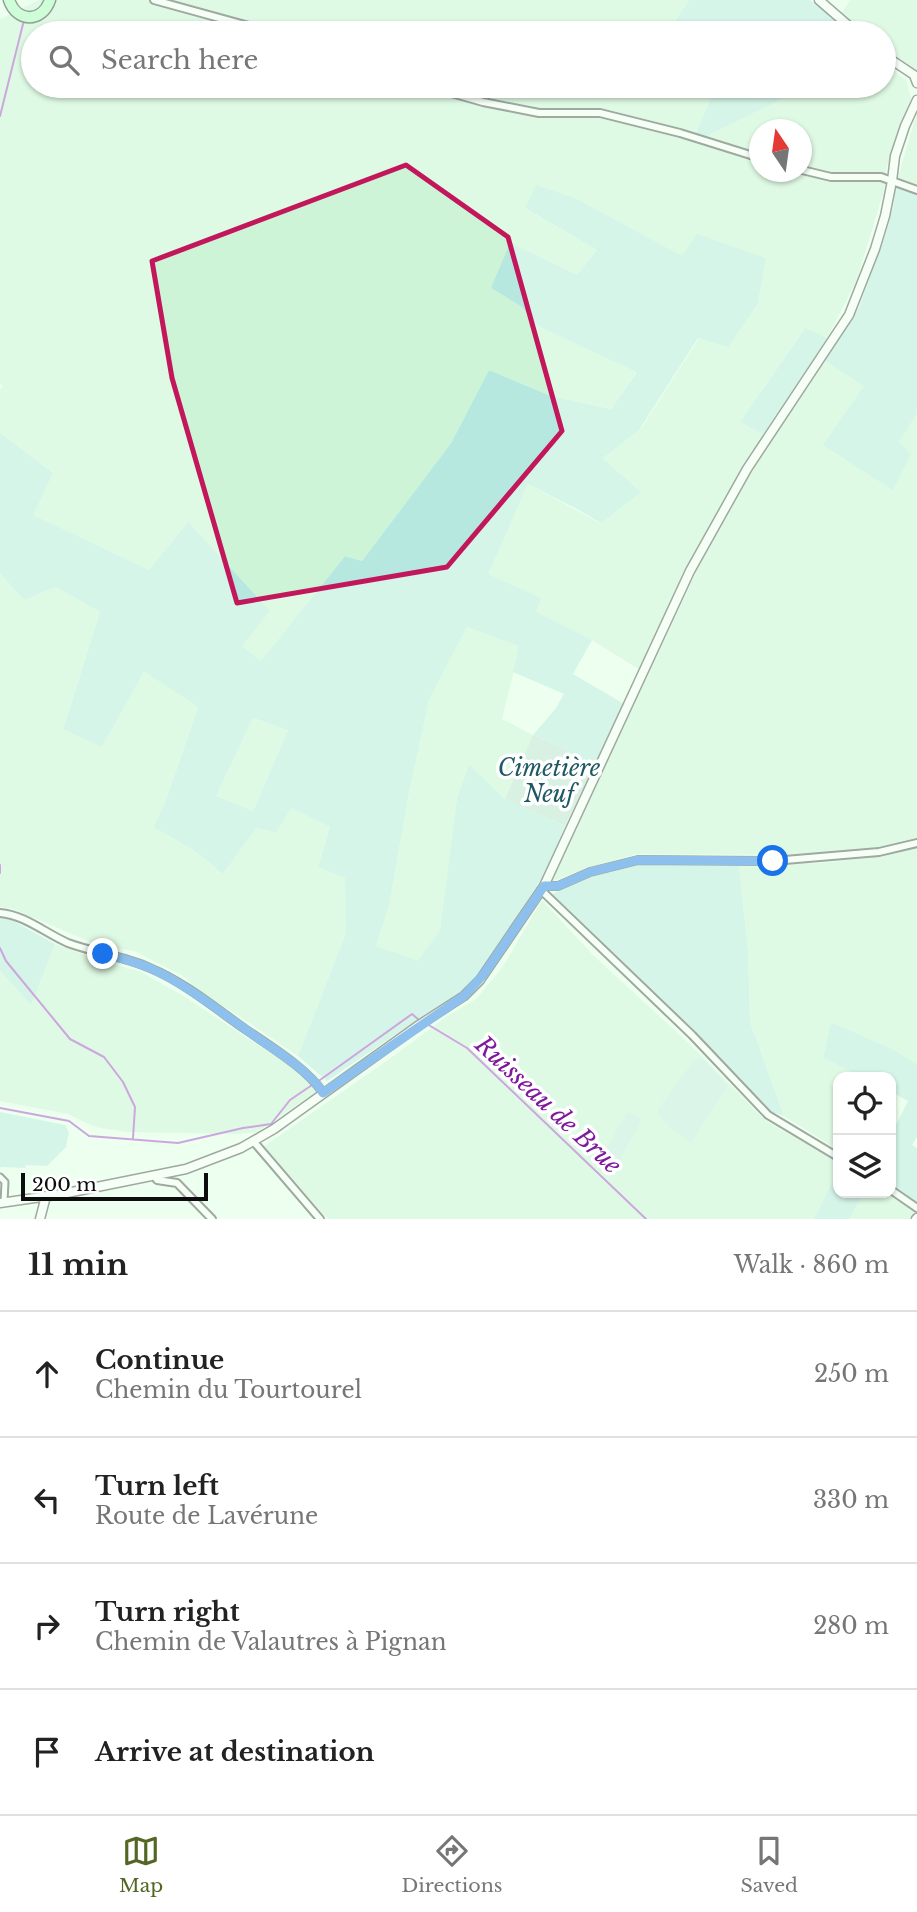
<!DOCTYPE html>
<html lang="en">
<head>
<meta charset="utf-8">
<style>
  body { margin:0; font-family:"Libre Baskerville",serif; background:#f2f2f2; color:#222 }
  .controls { position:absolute; right:21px; bottom:21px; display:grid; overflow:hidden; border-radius:14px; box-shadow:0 2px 5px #0004 }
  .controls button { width:63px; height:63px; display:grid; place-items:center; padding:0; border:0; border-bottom:2px solid #e0e0e0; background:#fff; color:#222; font:35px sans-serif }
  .compass { position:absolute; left:749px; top:119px; width:63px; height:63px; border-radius:50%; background:#fff; box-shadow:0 2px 5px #0004; rotate:347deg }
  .scale { position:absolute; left:21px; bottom:18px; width:187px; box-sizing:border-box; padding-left:7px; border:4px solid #0d0d0d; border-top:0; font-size:19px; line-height:24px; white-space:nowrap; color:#0d0d0d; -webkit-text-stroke:5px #fff; paint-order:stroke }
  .stop { position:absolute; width:21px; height:21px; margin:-16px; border:5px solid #1a73e8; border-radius:50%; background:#fff }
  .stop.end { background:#1a73e8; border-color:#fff; box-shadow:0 2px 7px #0008 }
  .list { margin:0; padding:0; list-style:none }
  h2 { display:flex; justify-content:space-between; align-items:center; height:91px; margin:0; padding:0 28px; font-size:30px }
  h2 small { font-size:23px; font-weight:400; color:#767676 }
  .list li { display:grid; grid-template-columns:46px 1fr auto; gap:21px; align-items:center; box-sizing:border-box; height:126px; padding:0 28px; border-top:2px solid #e0e0e0 }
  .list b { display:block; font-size:26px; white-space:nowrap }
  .list p { margin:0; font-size:23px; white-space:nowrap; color:#767676 }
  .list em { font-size:23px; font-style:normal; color:#767676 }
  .icon { flex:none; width:38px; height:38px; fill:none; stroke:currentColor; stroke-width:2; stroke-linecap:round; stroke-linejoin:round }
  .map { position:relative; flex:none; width:917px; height:1219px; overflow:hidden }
  .search { position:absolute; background:#fff; box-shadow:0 2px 5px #0004; left:21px; right:21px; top:21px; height:77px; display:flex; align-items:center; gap:18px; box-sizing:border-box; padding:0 24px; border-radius:38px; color:#767676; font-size:26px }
  .sheet { height:595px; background:#fff }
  nav { display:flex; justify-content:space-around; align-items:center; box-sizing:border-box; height:98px; border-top:2px solid #e0e0e0; background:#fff; font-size:19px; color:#767676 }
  nav a { display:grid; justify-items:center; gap:4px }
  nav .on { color:#536624 }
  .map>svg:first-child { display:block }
  .farmland { fill:#cef4d8; fill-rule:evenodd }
  .green { fill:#b7e8e0; fill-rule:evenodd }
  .cemetery { fill:#bfe0d5 }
  .pitch { fill:#c6ece1 }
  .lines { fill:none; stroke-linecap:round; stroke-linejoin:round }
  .stream { stroke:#a63bca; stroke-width:2 }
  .pedestrian-casing { stroke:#404040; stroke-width:9 }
  .minor-casing { stroke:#404040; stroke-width:10 }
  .tertiary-casing { stroke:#404040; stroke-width:11 }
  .secondary-casing { stroke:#2f2f2f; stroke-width:13 }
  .pedestrian { stroke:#fff; stroke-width:5 }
  .minor { stroke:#fff; stroke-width:6 }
  .tertiary { stroke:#fff; stroke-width:8 }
  .secondary { stroke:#a9fdbd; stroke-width:10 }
  .route { stroke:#1a73e8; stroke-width:9 }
  .marked { fill:none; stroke:#c2185b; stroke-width:5; stroke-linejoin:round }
  .labels { text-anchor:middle; stroke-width:7; stroke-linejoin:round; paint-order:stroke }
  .park-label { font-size:23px; font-style:italic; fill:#1e5963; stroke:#fff }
  .water-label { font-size:24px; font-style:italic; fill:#7f189c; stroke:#fff }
</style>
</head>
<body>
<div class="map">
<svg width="917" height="1219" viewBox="0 0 917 1219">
  <rect width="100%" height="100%" fill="#edffef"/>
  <!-- farmland -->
  <path class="farmland" d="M 39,0 L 689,0 L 670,27 L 676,33 L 33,33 L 33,86 L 716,86 L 693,144 L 776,102 L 800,86 L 884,86 L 884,64 L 906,80 L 911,98 L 887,167 L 885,183 L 886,184 L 856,282 L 827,338 L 804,329 L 740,422 L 764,435 L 684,572 L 640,670 L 592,640 L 535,612 L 541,598 L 487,574 L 528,484 L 600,523 L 640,491 L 603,458 L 642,427 L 699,338 L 683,257 L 577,199 L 526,209 L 597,250 L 577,275 L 491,288 L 522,307 L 538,326 L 637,371 L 611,409 L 551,396 L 489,370 L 451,443 L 362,561 L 345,556 L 261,661 L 242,646 L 188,522 L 149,570 L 32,515 L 53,473 L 0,433 L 0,389 L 3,386 L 0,384 L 0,19 ZM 760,130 L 802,130 L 802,172 L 760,172 Z
    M 850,0 L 917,0 L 917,75 L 884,51 L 884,33 L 864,33 L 842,13 Z
    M 917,113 L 917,186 L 897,180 Z
    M 824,360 L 864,385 L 899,442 L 917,414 L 917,840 L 879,849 L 784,855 L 637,854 L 586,868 L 551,882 L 698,568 L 752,469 Z
    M 0,573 L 24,600 L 56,587 L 100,612 L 63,728 L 102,747 L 144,670 L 198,707 L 166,800 L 155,827 L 195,851 L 223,874 L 256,827 L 291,808 L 330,827 L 318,867 L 345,878 L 346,933 L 298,1056 L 239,1016 L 204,995 L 183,976 L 134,951 L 100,946 L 13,909 L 0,907 Z
    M 467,627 L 520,646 L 502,719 L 533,735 L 505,799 L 469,766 L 457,798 L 440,930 L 418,962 L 376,946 L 389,906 L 408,798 L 429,700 Z
    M 253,718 L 288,730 L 253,811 L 216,796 Z
    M 917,847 L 917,1064 L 894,1050 L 831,1022 L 823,1058 L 861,1077 L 838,1077 L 838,1150 L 784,1116 L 750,1022 L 748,951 L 739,866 L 821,863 L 868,858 Z
    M 542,900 L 592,954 L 698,1052 L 766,1121 L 838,1162 L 838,1170 L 814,1219 L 328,1219 L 263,1147 L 395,1055 L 446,1017 L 476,999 L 502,968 Z
    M 55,944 L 104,962 L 139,971 L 182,995 L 290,1066 L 317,1091 L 257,1132 L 238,1134 L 126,1132 L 95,1127 L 68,1114 L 0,1101 L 0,971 L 31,1005 Z
    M 864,1193 L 884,1193 L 917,1212 L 917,1215 L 914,1219 L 849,1219 Z"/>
  <!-- green -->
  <path class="green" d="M 689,0 L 810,0 L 836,20 L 848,33 L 676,33 L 670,28 Z
    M 716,86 L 800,86 L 776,102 L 692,144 Z
    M 536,185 L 577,199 L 682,256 L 697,234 L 766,258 L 757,305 L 728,347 L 698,338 L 639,430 L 603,458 L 641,492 L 601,523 L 575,508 L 528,484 L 488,574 L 541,598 L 536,612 L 592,640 L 573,674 L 624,704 L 596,763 L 533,735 L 556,708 L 564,694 L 513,672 L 519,646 L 467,627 L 429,700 L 408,798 L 389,906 L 376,946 L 418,961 L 440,930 L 457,798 L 469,765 L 505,799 L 565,826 L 544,875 L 476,980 L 462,992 L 427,1013 L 327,1081 L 298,1056 L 346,933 L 345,878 L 318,867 L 330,827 L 291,808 L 276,832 L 256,828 L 223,874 L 195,851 L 154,827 L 166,800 L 198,707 L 144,671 L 102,747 L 63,729 L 100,612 L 56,587 L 24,600 L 0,573 L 0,433 L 53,473 L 33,515 L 149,570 L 188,522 L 270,611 L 242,646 L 261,661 L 345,556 L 362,561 L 451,443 L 489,370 L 551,396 L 611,409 L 637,372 L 538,326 L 522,307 L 491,288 L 510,243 L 577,275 L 597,250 L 525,208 ZM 253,718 L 288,730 L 253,811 L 216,796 Z
    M 896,186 L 917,194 L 917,414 L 899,442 L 911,454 L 893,490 L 823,445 L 864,386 L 824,360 L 859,307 L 885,236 L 893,207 Z
    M 805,328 L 827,338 L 764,435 L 740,422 Z
    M 641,864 L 739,866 L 748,951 L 750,1022 L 784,1116 L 769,1111 L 701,1038 L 552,894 L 592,876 Z
    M 0,916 L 8,918 L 55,944 L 31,1005 L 0,971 Z
    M 831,1022 L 894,1050 L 917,1064 L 917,1137 L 912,1145 L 917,1148 L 917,1203 L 891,1185 L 891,1133 L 892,1133 L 908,1101 L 891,1092 L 891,1077 L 861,1077 L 823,1058 Z
    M 0,1112 L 65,1125 L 69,1132 L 66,1147 L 47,1166 L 26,1165 L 25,1168 L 1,1167 L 0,1169 Z
    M 838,1170 L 838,1193 L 864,1193 L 849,1219 L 814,1219 Z"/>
  <!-- cemetery -->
  <path class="cemetery" d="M 533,735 L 596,763 L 565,826 L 505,799 Z"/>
  <!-- pitch -->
  <path class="pitch" d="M 700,1058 L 705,1061 L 728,1086 L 691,1143 C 679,1134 662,1124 657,1110 L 694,1060 Z
    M 629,1112 L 639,1118 L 641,1122 L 618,1164 L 613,1166 L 603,1160 L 602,1156 L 625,1115 Z"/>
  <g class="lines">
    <!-- stream -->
    <path class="stream" d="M 0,116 L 24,20
      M 0,865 L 0,873
      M 0,948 L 6,961 L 70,1039 L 104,1057 L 123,1082 L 135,1107 L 133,1138
      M 427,1024 L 467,1048 L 646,1219
      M 320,1080 L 412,1014 L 419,1020
      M 0,1108 L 69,1121 L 89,1136 L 178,1143 L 243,1128 L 271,1124 L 290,1100 L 312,1085"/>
    <!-- pedestrian casing -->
    <g class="pedestrian-casing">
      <path id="pedestrian" d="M 0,1177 L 5,1182 L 4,1202"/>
    </g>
    <!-- minor casing -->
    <g class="minor-casing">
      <path id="minor" d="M 154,0 L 274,33
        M 427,86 L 483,102 L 539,113 L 600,113 L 680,133 L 760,158
        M 802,170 L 831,177 L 881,177 L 917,190
        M 544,886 L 558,886 L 590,872 L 638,860 L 773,861 L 879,852 L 917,843
        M 541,890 L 692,1035 L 768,1115 L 838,1157
        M 0,913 C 25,915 45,933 68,943 C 95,953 124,956 150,968 C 184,982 215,1008 245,1029 C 268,1045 308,1069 323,1093
        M 254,1142 L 320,1219
        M 154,1175 L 157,1180 L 177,1183 L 212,1219
        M 62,1183 L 62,1194
        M 891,1190 L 917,1208"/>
    </g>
    <!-- tertiary casing -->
    <g class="tertiary-casing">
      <path id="tertiary" d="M 819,0 L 857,33
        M 884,55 L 914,75 L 917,83
        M 0,1203 L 62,1194 L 186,1169 L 241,1148 L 274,1129 L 419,1025 L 464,996 L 480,980 L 544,886 L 690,571 L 747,469 L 849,315 L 875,249 L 885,216 L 892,181 L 895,156 L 905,126 L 917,100
        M 40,1219 L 46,1196
        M 916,1219 L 917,1218"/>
    </g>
    <!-- secondary casing -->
    <g class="secondary-casing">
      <path id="secondary" d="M 9,0 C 17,23 42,23 50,0"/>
    </g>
    <!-- pedestrian -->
    <use href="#pedestrian" class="pedestrian"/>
    <!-- minor -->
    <use href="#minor" class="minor"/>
    <!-- tertiary -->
    <use href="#tertiary" class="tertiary"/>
    <!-- secondary -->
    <use href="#secondary" class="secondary"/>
  </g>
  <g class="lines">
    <!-- route -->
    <path class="route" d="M 103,954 C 120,958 138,962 154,970 C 188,986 218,1010 249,1032 C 272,1048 309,1070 323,1093 L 464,996 L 484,974 L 544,886 L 558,886 L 590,872 L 638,860 L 773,861"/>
  </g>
  <!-- marked area -->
  <path d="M0 0H917V1219H0ZM 406,165 L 508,237 L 562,431 L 447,567 L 237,603 L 172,378 L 152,261 Z" fill="#edffef" fill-opacity=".55" fill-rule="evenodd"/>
  <path class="marked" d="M 406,165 L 508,237 L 562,431 L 447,567 L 237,603 L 172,378 L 152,261 Z"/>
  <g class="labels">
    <!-- park labels -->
    <g class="park-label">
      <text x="549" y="776">Cimetière<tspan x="549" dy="26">Neuf</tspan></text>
    </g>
    <!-- water labels -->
    <g class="water-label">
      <text transform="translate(548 1105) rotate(43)" y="8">Ruisseau de Brue</text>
    </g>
  </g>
</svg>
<div class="controls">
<button><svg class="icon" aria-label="locate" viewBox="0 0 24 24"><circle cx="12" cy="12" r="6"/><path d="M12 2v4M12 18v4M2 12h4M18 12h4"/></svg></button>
<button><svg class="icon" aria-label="layers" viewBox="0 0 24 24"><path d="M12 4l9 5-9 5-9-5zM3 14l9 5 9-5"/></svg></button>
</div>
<svg class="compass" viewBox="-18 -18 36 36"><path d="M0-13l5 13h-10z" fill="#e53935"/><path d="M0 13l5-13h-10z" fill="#767676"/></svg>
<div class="scale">200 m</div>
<div class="stop" style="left:773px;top:861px"></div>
<div class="stop end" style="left:103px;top:954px"></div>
<div class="search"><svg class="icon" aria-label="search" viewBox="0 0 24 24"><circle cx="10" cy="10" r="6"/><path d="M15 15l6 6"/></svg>Search here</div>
</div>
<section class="sheet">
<h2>11 min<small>Walk · 860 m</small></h2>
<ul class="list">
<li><svg class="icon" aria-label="ahead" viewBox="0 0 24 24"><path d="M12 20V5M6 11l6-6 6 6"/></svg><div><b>Continue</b><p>Chemin du Tourtourel</p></div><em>250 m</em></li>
<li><svg class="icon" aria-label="left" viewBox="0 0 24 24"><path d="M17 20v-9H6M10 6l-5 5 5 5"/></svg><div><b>Turn left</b><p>Route de Lavérune</p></div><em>330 m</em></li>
<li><svg class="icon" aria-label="right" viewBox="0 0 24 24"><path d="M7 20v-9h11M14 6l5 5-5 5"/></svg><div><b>Turn right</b><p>Chemin de Valautres à Pignan</p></div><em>280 m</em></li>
<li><svg class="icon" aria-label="arrive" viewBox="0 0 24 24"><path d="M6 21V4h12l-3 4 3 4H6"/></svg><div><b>Arrive at destination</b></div></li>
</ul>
</section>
<nav>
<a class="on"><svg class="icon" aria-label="map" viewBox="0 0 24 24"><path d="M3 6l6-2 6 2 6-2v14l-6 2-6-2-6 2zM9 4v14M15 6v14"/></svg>Map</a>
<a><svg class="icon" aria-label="directions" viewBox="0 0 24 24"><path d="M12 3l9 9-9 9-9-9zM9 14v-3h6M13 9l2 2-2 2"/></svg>Directions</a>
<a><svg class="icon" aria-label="saved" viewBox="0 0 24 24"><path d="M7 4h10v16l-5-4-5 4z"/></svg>Saved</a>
</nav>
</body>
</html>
